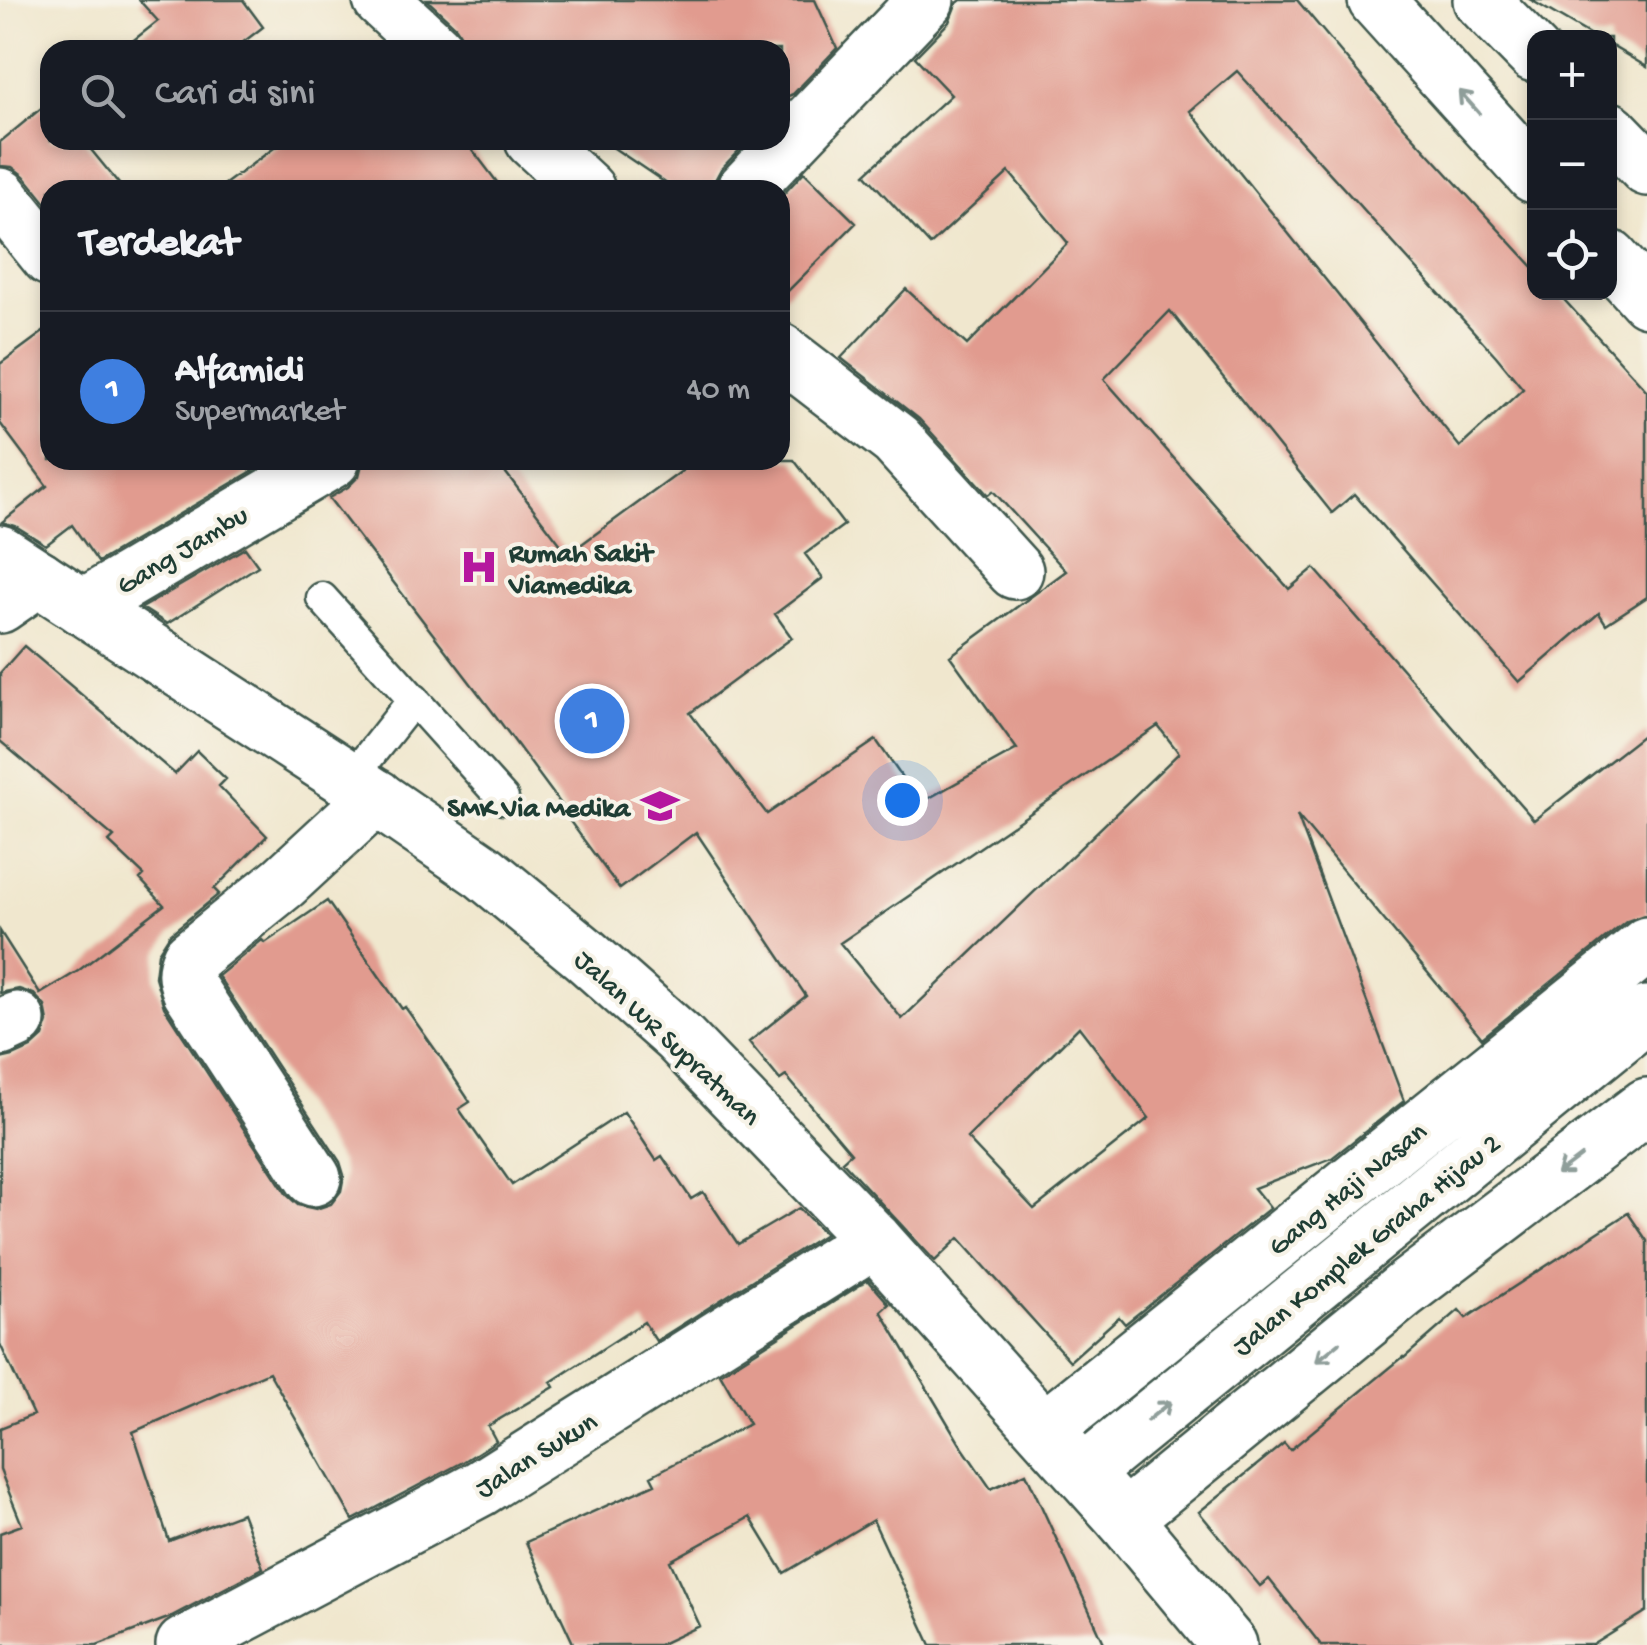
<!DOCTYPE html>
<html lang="id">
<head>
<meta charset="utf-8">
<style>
  body { margin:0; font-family:"Gochi Hand",sans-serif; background:#20242c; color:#f1f3f6 }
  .controls { position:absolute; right:30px; top:30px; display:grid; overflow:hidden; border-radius:20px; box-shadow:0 5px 15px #0003 }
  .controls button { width:90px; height:90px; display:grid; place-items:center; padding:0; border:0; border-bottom:2px solid #363941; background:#171b24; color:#f1f3f6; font:50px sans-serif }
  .you { position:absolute; left:902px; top:800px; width:35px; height:35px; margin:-25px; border:8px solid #fff; border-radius:50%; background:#1a73e8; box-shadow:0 0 0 15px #1a73e833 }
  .badge { display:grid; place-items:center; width:65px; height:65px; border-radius:50%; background:#1a73e8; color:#fff; font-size:32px; font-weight:700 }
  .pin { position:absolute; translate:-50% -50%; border:5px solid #fff; box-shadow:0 2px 10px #0006 }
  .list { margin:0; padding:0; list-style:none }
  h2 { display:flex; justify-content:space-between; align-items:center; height:130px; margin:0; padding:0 40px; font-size:42px }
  h2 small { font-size:32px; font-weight:400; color:#9ea1a6 }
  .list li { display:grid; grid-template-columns:65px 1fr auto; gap:30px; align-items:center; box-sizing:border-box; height:160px; padding:0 40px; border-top:2px solid #363941 }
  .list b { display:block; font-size:38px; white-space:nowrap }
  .list p { margin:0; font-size:32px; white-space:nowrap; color:#9ea1a6 }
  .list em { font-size:32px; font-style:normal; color:#9ea1a6 }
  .icon { flex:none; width:55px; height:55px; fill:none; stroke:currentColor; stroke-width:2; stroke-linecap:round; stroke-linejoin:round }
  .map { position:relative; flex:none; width:1647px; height:1645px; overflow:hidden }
  .search { position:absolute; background:#171b24; box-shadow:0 5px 15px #0003; left:40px; top:40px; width:750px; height:110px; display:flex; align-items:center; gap:25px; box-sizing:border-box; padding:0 35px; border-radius:30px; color:#9ea1a6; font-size:38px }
  .panel { position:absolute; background:#171b24; box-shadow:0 5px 15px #0003; left:40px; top:180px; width:750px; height:290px; border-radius:30px }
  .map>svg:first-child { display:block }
  .building { fill:#e19b8f; fill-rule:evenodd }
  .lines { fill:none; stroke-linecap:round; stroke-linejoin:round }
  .service-casing { stroke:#3e564b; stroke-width:35 }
  .minor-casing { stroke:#3e564b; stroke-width:60 }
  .secondary-casing { stroke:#3e564b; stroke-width:60 }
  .service { stroke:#fff; stroke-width:30 }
  .minor { stroke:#fff; stroke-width:55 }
  .secondary { stroke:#fff; stroke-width:55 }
  .oneway { stroke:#8f9e9a }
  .labels { text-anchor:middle; stroke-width:8; stroke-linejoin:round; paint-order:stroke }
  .street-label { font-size:28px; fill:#1f3d34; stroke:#f7f3e8 }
  .poi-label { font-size:28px; font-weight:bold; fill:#1f3d34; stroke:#f7f3e8; text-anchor:start }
</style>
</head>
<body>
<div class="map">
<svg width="1647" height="1645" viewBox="0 0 1647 1645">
  <rect width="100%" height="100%" fill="#f7f3e8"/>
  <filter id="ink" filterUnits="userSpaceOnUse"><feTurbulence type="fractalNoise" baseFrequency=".01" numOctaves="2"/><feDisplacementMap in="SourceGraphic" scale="20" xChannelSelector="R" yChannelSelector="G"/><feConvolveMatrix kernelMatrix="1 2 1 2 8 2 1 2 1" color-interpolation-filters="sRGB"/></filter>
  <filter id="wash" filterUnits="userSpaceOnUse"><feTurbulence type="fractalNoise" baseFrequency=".0048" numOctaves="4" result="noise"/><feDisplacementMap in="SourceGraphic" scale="40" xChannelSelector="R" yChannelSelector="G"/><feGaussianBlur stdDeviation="2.25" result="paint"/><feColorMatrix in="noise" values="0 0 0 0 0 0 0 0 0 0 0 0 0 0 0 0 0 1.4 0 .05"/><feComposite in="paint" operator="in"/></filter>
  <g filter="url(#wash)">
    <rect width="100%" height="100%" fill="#f0e7ce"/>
    <g id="blocks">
      <!-- building -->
      <path class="building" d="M 139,0 L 243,0 L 263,27 L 233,50 L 121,50 L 158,21 Z
        M 427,0 L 815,0 L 837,48 L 793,94 L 780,100 L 780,50 L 470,50 L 465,47 L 464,40 L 456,27 Z
        M 961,0 L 1297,0 L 1398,120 L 1534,268 L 1534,292 L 1557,292 L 1647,391 L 1647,597 L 1606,624 L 1599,613 L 1519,682 L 1354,494 L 1332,513 L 1170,311 L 1104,379 L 1289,589 L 1314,568 L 1534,820 L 1647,732 L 1647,914 L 1627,921 L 1482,1038 L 1297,815 L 1404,1101 L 1332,1158 L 1254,1188 L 1270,1208 L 1125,1324 L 1119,1317 L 1070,1361 L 959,1238 L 935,1261 L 842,1161 L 851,1153 L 786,1076 L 780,1080 L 749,1042 L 806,996 L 696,832 L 620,889 L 569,820 L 572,819 L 495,715 L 329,498 L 348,487 L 359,476 L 363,460 L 496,460 L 568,554 L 697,460 L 794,460 L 844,525 L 805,554 L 823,578 L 775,614 L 792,638 L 690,713 L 767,814 L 876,740 L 920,803 L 1017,749 L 950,656 L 1066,571 L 993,491 L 988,495 L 919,419 L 841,358 L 906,289 L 967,345 L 1068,243 L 1009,172 L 930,245 L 865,174 L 951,95 L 915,57 L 949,22 L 956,4 ZM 1237,71 L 1496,356 L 1523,389 L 1460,447 L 1190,111 ZM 1158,726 L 1179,753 L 902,1019 L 840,943 ZM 1079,1027 L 1149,1118 L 1034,1209 L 967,1138 Z
        M 1531,0 L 1647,0 L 1647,67 L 1610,45 L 1610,38 L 1596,38 Z
        M 50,101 L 50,140 L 83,140 L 124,190 L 50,190 L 50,208 L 24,176 L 12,167 L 0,166 L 0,142 Z
        M 285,140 L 465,140 L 503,190 L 217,190 Z
        M 602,140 L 749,140 L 721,169 L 714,182 L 714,190 L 676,190 Z
        M 804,172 L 856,223 L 780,299 L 780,198 Z
        M 50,327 L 50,460 L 271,460 L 98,562 L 72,525 L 46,545 L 17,527 L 2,522 L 47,486 L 0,423 L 0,364 Z
        M 245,548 L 258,566 L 167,624 L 142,608 Z
        M 24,646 L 175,774 L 197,751 L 226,779 L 219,786 L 267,836 L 214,889 L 219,894 L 170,934 L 158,953 L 155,977 L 164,1007 L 287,1195 L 298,1205 L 316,1209 L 331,1204 L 341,1191 L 344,1175 L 340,1162 L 218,976 L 262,940 L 265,943 L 327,901 L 402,1009 L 405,1007 L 439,1055 L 470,1102 L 459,1109 L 512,1185 L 624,1112 L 656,1160 L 662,1156 L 691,1199 L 703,1192 L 738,1244 L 799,1208 L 825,1234 L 656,1341 L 644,1322 L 551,1382 L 554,1387 L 488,1426 L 496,1441 L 463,1462 L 353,1520 L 269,1372 L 133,1432 L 169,1541 L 242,1513 L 263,1568 L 168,1618 L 97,1645 L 0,1645 L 0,1533 L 22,1525 L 0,1470 L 0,1428 L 33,1415 L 0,1344 L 0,1059 L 13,1056 L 31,1048 L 43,1037 L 48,1022 L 45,1006 L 34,994 L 19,989 L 0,993 L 0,931 L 40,994 L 78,971 L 164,905 L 140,879 L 144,875 L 109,842 L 114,837 L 0,741 L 0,673 Z
        M 1628,1213 L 1647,1241 L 1647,1611 L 1593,1645 L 1321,1645 L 1269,1579 L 1260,1586 L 1199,1512 L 1284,1443 L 1290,1450 L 1403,1357 L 1404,1358 L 1459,1310 L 1466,1318 Z
        M 868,1280 L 889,1304 L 881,1311 L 960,1444 L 991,1489 L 1026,1473 L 1105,1645 L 931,1645 L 873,1520 L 784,1573 L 750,1517 L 670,1561 L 700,1626 L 659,1645 L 574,1645 L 526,1542 L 655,1484 L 651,1476 L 749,1424 L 720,1374 Z"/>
    </g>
  </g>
  <g filter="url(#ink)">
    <use href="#blocks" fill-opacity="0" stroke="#3e564b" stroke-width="2.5"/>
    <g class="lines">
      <!-- service casing -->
      <g class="service-casing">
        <path id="service" d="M 322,598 L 503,799
          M 350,780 L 414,699"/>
      </g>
      <!-- minor casing -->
      <g class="minor-casing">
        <path id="minor" d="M 381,0 L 435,50
          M 1376,0 L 1534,175
          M 1481,0 L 1534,54
          M 1610,130 L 1647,168
          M 533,140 L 587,190
          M 744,190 L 926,0
          M 0,196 L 50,258
          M 1610,258 L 1647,299
          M 780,351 L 896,440 L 1015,571
          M 0,605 L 39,578
          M 83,607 L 332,460
          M 0,1028 L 17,1020
          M 313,1178 L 190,990 C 185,977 184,971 190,958 L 284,882 L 376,797
          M 1045,1429 L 1647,945
          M 1083,1473 L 1647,1014
          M 1124,1519 L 1404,1290 L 1647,1106
          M 184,1645 L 479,1489 L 874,1240"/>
      </g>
      <!-- secondary casing -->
      <g class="secondary-casing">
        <path id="secondary" d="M 0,553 L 350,780 L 484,872 L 584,954 L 678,1037 L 874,1240 L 1124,1519 L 1229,1645"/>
      </g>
      <!-- service -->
      <use href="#service" class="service"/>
      <!-- minor -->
      <use href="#minor" class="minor"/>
      <!-- secondary -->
      <use href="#secondary" class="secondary"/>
    </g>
    <!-- one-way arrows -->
    <defs><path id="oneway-shaft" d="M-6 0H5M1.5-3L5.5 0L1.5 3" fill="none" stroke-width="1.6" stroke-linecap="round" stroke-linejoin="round" transform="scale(2.5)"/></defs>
    <g class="oneway">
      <use href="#oneway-shaft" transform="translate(1469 102) rotate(-132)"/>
      <use href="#oneway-shaft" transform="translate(1569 1165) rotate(143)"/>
      <use href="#oneway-shaft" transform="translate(1328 1352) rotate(141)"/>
      <use href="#oneway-shaft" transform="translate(1159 1411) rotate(-39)"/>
    </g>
  </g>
  <!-- icons -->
  <defs>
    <g id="hospital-bare" transform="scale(3)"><path d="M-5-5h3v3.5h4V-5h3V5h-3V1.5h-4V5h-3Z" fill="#b5179e" stroke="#f7f3e8" stroke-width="2.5" paint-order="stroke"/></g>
    <g id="school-bare" transform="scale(3)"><path d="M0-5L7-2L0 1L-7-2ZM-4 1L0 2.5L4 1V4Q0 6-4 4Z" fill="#b5179e" stroke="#f7f3e8" stroke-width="2.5" paint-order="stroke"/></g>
  </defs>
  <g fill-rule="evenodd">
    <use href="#hospital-bare" x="479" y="567"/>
    <use href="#school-bare" x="660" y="806"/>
  </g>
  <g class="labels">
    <!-- street labels -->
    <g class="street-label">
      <text transform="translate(181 548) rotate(-31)" y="10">Gang Jambu</text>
      <text transform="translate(669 1036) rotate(43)" y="10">Jalan WR Supratman</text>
      <text transform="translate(1346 1187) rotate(-39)" y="10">Gang Haji Nasan</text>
      <text transform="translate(1365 1243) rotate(-39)" y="10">Jalan Komplek Graha Hijau 2</text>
      <text transform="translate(535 1453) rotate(-32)" y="10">Jalan Sukun</text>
    </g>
    <!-- poi labels -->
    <g class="poi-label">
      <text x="509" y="561">Rumah Sakit<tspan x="509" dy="32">Viamedika</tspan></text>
      <text x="630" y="816" text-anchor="end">SMK Via Medika</text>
    </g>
  </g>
</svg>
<div class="controls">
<button>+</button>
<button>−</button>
<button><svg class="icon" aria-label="locate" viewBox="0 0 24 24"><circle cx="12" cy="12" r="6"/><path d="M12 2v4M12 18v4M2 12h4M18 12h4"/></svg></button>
</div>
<div class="you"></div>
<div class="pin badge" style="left:592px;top:721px;background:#3f7fe0">1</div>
<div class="search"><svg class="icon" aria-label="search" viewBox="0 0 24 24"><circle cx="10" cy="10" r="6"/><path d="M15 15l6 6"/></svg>Cari di sini</div>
<section class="panel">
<h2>Terdekat<small></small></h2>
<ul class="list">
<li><span class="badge" style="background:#3f7fe0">1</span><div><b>Alfamidi</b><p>Supermarket</p></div><em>40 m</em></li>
</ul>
</section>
</div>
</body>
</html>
